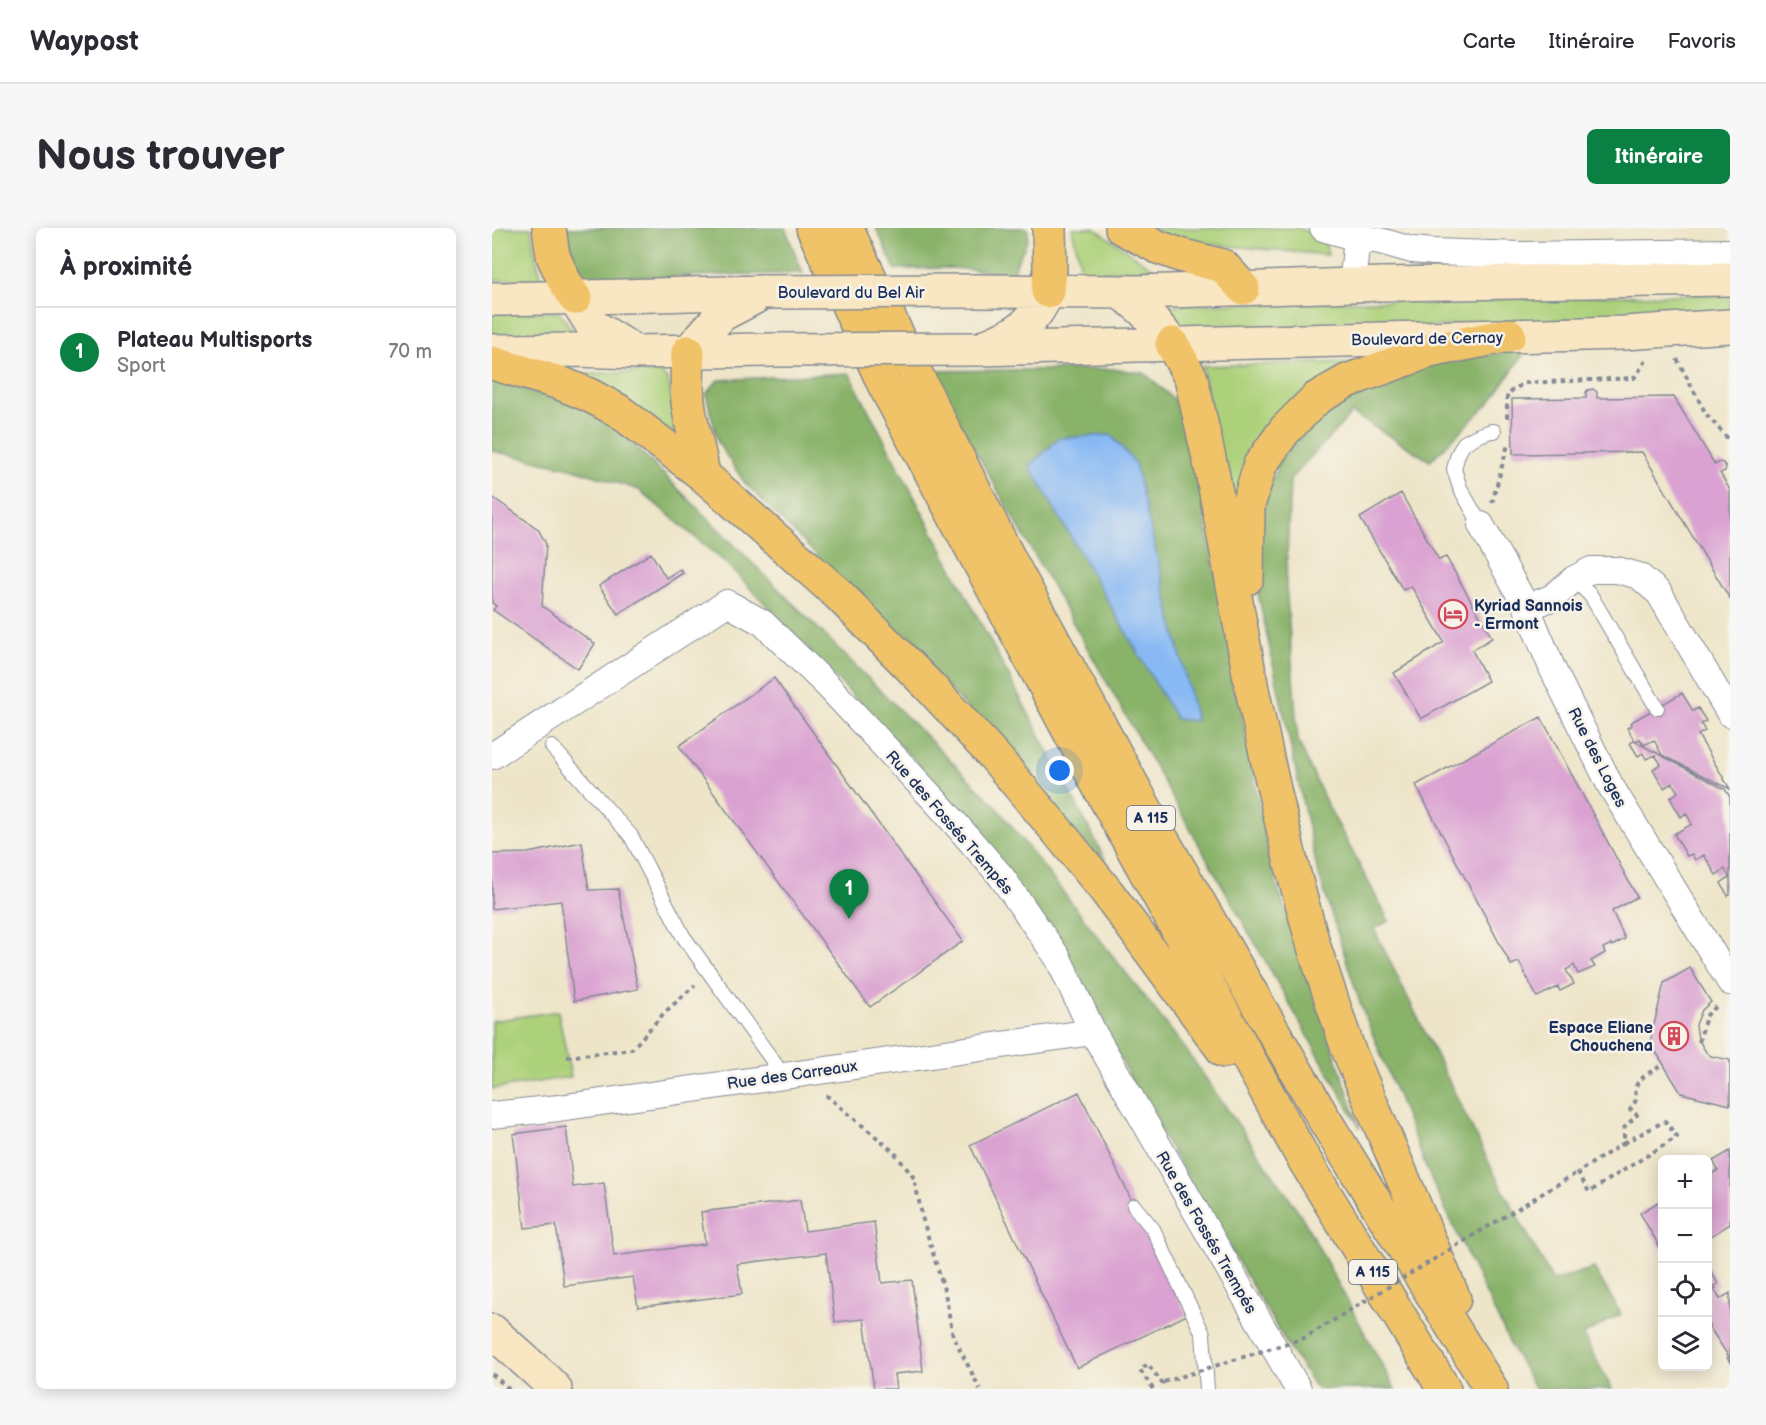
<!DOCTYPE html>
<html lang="fr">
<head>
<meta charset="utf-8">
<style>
  body { margin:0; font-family:"Balsamiq Sans",sans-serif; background:#f7f7f7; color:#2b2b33 }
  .controls { position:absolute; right:18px; bottom:18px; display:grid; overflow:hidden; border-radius:9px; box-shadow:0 3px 15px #0003 }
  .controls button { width:54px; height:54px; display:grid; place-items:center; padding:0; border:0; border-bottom:2px solid #e1e1e2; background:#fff; color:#2b2b33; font:30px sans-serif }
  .you { position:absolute; left:568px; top:543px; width:21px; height:21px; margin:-15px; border:4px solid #fff; border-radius:50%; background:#1a73e8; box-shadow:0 0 0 9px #1a73e833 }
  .badge { display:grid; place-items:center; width:39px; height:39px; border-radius:50%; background:#0b8043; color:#fff; font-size:20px; font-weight:700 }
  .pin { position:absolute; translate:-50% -50px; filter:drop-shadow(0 2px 3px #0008) }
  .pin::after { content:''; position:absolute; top:32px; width:21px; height:18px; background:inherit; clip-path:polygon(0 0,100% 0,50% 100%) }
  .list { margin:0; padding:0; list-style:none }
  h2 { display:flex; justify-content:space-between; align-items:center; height:78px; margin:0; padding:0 24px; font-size:26px }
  h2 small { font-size:20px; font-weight:400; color:#7c7c81 }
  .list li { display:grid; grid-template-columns:39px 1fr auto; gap:18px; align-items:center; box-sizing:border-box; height:90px; padding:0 24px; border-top:2px solid #e1e1e2 }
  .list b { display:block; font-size:22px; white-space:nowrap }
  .list p { margin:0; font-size:20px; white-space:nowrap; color:#7c7c81 }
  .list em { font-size:20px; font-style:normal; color:#7c7c81 }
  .icon { flex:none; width:33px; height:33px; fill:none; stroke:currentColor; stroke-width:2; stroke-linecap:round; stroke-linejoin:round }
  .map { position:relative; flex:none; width:1238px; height:1161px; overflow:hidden; border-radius:9px }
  header { display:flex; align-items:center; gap:36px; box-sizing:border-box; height:84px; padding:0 30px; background:#fff; border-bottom:2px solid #e1e1e2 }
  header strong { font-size:28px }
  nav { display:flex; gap:33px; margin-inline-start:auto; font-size:21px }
  .intro { display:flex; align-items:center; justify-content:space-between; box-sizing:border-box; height:144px; padding:0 36px }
  h1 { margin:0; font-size:42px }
  .button { padding:15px 27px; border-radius:9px; background:#0b8043; color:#fff; font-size:21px; font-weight:700 }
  main { display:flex; gap:36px; padding:0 36px }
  aside { flex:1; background:#fff; border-radius:9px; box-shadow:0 3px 15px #0003 }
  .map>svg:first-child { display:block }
  .green { fill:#add17a; stroke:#64806c; stroke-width:1.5 }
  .forest { fill:#8ab36a; stroke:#527164; stroke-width:1.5 }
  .water { fill:#88b9f4; stroke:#5274a9; stroke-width:1.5 }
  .building { fill:#daa2d2 }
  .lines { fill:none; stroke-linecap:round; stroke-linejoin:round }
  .lane-casing { stroke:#848a94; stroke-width:16 }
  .street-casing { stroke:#848a94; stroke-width:28 }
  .secondary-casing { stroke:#848a94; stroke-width:36 }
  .highway-casing { stroke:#848a94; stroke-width:36 }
  .path { stroke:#848a94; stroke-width:4; stroke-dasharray:4.5 4.5; stroke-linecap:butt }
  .lane { stroke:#fff; stroke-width:14 }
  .street { stroke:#fff; stroke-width:26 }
  .secondary { stroke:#f9e7c3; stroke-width:33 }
  .highway { stroke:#f0c369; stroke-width:33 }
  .secondary-bridge-casing { stroke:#848a94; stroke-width:36; stroke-linecap:butt }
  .path-bridge { stroke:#848a94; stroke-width:4; stroke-dasharray:4.5 4.5; stroke-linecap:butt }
  .secondary-bridge { stroke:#f9e7c3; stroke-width:33 }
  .labels { text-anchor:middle; stroke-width:5; stroke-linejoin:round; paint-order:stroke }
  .shield { fill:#f7f3e8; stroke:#5d6a87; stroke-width:1.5 }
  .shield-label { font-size:15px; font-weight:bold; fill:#1b2f5e }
  .street-label { font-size:16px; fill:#1b2f5e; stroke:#f7f3e8 }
  .poi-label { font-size:16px; font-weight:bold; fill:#1b2f5e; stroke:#f7f3e8; text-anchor:start }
</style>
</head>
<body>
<header>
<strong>Waypost</strong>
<nav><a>Carte</a><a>Itinéraire</a><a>Favoris</a></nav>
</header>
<div class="intro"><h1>Nous trouver</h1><a class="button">Itinéraire</a></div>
<main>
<aside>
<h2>À proximité<small></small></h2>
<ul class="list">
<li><span class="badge">1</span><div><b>Plateau Multisports</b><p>Sport</p></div><em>70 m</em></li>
</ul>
</aside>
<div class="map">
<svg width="1238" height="1161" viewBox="0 0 1238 1161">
  <rect width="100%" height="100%" fill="#f7f3e8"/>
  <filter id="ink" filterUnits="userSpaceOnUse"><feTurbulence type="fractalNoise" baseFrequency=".0167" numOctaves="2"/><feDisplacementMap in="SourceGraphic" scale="12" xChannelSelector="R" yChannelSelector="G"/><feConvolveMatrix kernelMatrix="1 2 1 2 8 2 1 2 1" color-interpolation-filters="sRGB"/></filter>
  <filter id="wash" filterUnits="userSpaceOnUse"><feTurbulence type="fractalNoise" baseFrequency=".008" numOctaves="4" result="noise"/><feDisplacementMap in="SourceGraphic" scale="24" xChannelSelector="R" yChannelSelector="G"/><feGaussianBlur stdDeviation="1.35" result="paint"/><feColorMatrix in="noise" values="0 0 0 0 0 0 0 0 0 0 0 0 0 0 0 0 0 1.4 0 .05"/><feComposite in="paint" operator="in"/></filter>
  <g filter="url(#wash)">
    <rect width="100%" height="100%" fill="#eee5c9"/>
    <!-- green -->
    <path class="green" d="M 0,0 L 39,0 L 43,26 L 50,52 L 0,52 Z
      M 580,0 L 602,0 L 662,41 L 590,45 Z
      M 660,0 L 806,0 L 832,10 L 836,27 L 685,13 Z
      M 1238,66 L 1238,84 L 929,99 L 686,101 L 672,77 Z
      M 67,84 L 86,110 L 0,110 L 0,85 Z
      M 860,134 L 747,270 L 735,274 L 710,138 Z
      M 166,143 L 176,152 L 184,198 L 181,206 L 76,147 Z
      M 66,783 L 79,849 L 0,861 L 0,793 Z"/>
    <!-- forest -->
    <path class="forest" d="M 72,0 L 293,0 L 311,45 L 90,51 Z
      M 384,0 L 536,0 L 536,11 L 520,45 L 460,40 L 403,41 Z
      M 1035,121 L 999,173 L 938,233 L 860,185 L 798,251 L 794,357 L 806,513 L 834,574 L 897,693 L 882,701 L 1004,949 L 1061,1053 L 1102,1040 L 1129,1086 L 1091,1107 L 1120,1161 L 1043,1161 L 1020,1120 L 939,951 L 868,775 L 825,641 L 765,361 L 770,278 L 787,233 L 843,172 L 926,138 Z
      M 621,141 L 652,145 L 686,175 L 708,263 L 779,640 L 868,900 L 438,143 Z
      M 357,145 L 622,648 L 462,466 L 253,255 L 226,215 L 214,166 L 226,152 Z
      M 0,151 L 110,185 L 503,577 L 692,819 L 809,987 L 903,1161 L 825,1161 L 799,1123 L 645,864 L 594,758 L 426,536 L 237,338 L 147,262 L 79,240 L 0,223 Z"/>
    <!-- water -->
    <path class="water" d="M 619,207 L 643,235 L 704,493 L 684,491 L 538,238 L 567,210 Z"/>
    <g id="blocks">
      <!-- building -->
      <path class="building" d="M 1101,161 L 1105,164 L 1105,170 L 1182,169 L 1223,237 L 1228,234 L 1231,235 L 1234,239 L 1233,243 L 1228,245 L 1238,262 L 1238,371 L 1150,224 L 1021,226 L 1020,171 L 1094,170 L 1094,164 L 1096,162 Z
        M 909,265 L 947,332 L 954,329 L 1000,410 L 980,422 L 996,453 L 929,491 L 902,445 L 952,414 L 919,358 L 911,362 L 868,290 Z
        M 0,269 L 46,301 L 54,316 L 50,378 L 103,416 L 86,441 L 1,382 L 4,378 L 0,375 Z
        M 159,325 L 174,350 L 188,341 L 191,345 L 126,386 L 107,358 Z
        M 282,450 L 471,713 L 378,779 L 187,518 Z
        M 1190,465 L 1201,483 L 1206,480 L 1214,493 L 1209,496 L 1213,503 L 1206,507 L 1238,561 L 1170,527 L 1162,512 L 1152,517 L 1148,511 L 1144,513 L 1142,512 L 1135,500 L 1140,497 L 1138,495 Z
        M 1049,489 L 1145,669 L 1120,683 L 1133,711 L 1120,718 L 1119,716 L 1111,720 L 1113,725 L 1099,733 L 1103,739 L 1086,746 L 1082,737 L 1074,742 L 1082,756 L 1068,763 L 1066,759 L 1045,769 L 1027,734 L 1019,737 L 924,557 Z
        M 1142,513 L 1233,561 L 1238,569 L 1238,667 L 1236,668 L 1229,655 L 1237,649 L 1233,641 L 1224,647 L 1212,627 L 1203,632 L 1200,626 L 1195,628 L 1182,606 L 1200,596 L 1194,585 L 1189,589 L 1178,570 L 1186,564 L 1180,555 L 1172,560 L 1161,541 L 1169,536 L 1163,527 L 1154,531 L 1151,525 L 1146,528 L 1138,515 Z
        M 90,614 L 97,662 L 126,661 L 146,761 L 82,773 L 69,673 L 0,681 L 0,626 L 36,625 Z
        M 1198,740 L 1219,774 L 1210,782 L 1207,789 L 1204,797 L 1206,811 L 1214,824 L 1219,828 L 1238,832 L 1238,877 L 1189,865 L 1158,814 L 1172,755 Z
        M 587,864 L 695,1087 L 585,1140 L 478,917 Z
        M 74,899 L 81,959 L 112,955 L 122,1028 L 213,1016 L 209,984 L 308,972 L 313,1003 L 382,994 L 390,1055 L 420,1052 L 431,1143 L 402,1146 L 404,1161 L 382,1161 L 372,1091 L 343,1094 L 334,1025 L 245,1036 L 250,1066 L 146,1079 L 141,1049 L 72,1058 L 64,997 L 33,1000 L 21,906 Z
        M 1238,923 L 1238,996 L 1216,1010 L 1216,948 L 1226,942 L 1221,933 Z
        M 1168,973 L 1170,975 L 1170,1023 L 1148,985 Z
        M 1216,1038 L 1226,1056 L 1222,1058 L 1224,1060 L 1222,1061 L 1228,1071 L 1238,1065 L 1238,1134 L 1235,1130 L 1237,1129 L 1216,1097 Z"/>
    </g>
  </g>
  <g filter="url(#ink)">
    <use href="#blocks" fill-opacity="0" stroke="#848a94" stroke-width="1.5"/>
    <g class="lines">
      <!-- lane casing -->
      <g class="lane-casing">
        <path id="lane" d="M 989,297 L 968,260 L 962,241 L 966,226 L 972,215 L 985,208 L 999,203 L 1002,203
          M 1082,351 L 1099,368 L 1165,480
          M 60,519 L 139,608 L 191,708 L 291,847
          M 642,978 L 661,1001 L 711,1106 L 715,1161"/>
      </g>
      <!-- street casing -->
      <g class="street-casing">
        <path id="street" d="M 831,0 L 855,7 L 888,13 L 920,22 L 942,24 L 1028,27 L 1238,24
          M 860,58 L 865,9
          M 989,297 L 1035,380 L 1061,442 L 1118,557 L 1238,754
          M 1035,380 L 1061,369 L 1082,351 L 1099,342 L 1125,342 L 1147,348 L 1167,365 L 1238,486
          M 0,528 L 235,375 L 271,395 L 336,458 L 449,579 L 509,648 L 566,730 L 601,804 L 806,1161
          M 0,887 L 67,880 L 601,804"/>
      </g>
      <!-- secondary casing -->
      <g class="secondary-casing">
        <path id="secondary" d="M 478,63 L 646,64 L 891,56 L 1238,51
          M 627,64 C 651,79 663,94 680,116
          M 83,70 L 100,97 L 143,124
          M 0,71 C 91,70 181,66 272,64
          M 494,118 C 525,106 543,95 556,63
          M 487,121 L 1132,105 L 1238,98
          M 0,123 L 85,122 L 143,124 L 285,122
          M 196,124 L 229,87 L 267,67
          M 0,1103 L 48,1146 L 63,1161"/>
      </g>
      <!-- highway casing -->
      <g class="highway-casing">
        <path id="highway" d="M 57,0 L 61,28 L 72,52 L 83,70
          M 321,0 L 392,156 L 605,555 L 810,928 L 952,1161
          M 354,0 L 438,175 L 517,331 L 667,606 L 832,891 L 999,1161
          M 630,0 L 666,19 L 691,28 L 731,38 L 751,60
          M 556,63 L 558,43 L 557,0
          M 680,116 L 699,150 L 721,248 L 760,461 L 779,548 L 799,635 L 822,719 L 856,821 L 962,1071
          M 196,124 C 195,142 194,162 197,181 C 200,203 208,225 211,247
          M 0,135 L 68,155 L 97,167 L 127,183 L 211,247 L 346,366 L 438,459 L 502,528 L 562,599 L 615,664 L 732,823
          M 755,350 L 756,278 L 768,237 L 793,202 L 825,170 L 855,153 L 937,123 L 1017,107"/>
      </g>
      <!-- path -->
      <path class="path" d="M 1185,131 L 1214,186 L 1238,213
        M 1015,190 L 1015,166 L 1032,155 L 1142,150 L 1154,133
        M 1000,275 L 1016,216
        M 1207,814 L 1214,788 L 1227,776
        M 75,829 L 140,821 L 172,785 L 203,757
        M 334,867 L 402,924 L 422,950 L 431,992 L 453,1065 L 461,1108 L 488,1161
        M 1132,915 L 1086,944 L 1097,964 L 1185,909 L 1173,893 L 1132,915 L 1132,900 L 1145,887 L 1138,882 C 1149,867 1141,870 1144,858 C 1147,849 1164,841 1172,836
        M 0,1146 L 17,1161
        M 661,1161 L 648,1142 L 656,1136 L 670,1155 L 672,1154"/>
      <!-- lane -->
      <use href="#lane" class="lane"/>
      <!-- street -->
      <use href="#street" class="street"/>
      <!-- secondary -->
      <use href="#secondary" class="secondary"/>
      <!-- highway -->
      <use href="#highway" class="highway"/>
      <!-- secondary-bridge casing -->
      <g class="secondary-bridge-casing">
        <path id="secondary-bridge" d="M 272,64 L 478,63
          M 285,122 L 487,121"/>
      </g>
      <!-- path-bridge -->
      <path class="path-bridge" d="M 672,1154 L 812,1110 L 1086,944"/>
      <!-- secondary-bridge -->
      <use href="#secondary-bridge" class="secondary-bridge"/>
    </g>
  </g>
  <!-- icons -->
  <defs>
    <g id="hotel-ring" transform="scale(1.5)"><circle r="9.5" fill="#f7f3e8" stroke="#d1495b" stroke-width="1.5"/><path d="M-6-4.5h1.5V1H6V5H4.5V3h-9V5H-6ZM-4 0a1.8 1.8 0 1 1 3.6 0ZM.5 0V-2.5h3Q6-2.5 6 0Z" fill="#d1495b"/></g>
    <g id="building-ring" transform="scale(1.5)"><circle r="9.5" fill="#f7f3e8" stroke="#d1495b" stroke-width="1.5"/><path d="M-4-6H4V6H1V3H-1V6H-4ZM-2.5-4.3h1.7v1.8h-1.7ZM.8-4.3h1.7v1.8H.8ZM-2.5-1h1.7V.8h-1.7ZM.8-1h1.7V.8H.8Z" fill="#d1495b"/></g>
  </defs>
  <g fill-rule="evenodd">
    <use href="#hotel-ring" x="961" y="386"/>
    <use href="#building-ring" x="1182" y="808"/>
  </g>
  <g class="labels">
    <!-- shield labels -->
    <g class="shield">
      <rect x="635" y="578" width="48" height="24" rx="4.5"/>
      <rect x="857" y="1032" width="48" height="24" rx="4.5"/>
    </g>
    <g class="shield-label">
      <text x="659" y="595">A 115</text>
      <text x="881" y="1049">A 115</text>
    </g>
    <!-- street labels -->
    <g class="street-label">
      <text x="359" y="70">Boulevard du Bel Air</text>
      <text transform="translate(935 110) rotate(-1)" y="6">Boulevard de Cernay</text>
      <text transform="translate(1106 529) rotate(63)" y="6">Rue des Loges</text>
      <text transform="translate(458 594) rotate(49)" y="6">Rue des Fossés Trempés</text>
      <text transform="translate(300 846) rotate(-8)" y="6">Rue des Carreaux</text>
      <text transform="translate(715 1004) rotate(60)" y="6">Rue des Fossés Trempés</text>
    </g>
    <!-- poi labels -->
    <g class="poi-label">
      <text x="982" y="383">Kyriad Sannois<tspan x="982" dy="18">- Ermont</tspan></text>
      <text x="1161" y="805" text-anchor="end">Espace Eliane<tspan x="1161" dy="18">Chouchena</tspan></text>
    </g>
  </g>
</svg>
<div class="controls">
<button>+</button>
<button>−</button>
<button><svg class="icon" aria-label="locate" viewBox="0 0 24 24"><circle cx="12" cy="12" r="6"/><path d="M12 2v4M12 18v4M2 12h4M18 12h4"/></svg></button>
<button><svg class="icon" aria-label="layers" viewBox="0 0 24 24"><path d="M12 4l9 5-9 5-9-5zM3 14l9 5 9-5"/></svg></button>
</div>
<div class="you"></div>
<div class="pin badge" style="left:357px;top:691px">1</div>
</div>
</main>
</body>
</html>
